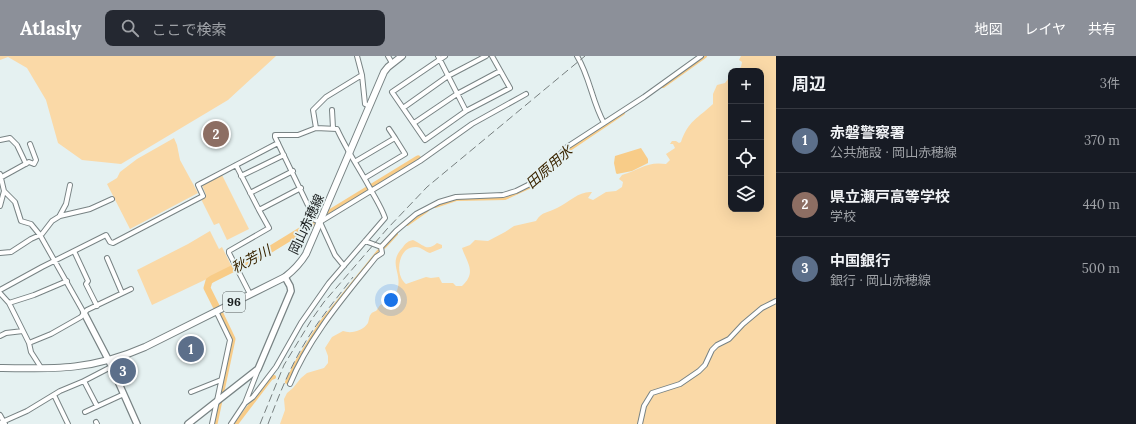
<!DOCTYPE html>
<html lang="ja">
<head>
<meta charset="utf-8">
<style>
  body { margin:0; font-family:Lora,"Noto Sans JP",serif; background:#242831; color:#f1f3f6 }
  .controls { position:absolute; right:12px; top:12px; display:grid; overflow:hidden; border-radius:8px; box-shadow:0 4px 16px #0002 }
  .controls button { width:36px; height:36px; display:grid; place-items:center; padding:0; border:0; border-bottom:1px solid #363941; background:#171b24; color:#f1f3f6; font:20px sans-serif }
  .you { position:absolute; left:391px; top:244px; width:14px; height:14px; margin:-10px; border:3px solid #fff; border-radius:50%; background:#1a73e8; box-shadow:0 0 0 6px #1a73e833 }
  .badge { display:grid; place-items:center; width:26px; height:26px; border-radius:50%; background:#8c9099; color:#fff; font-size:13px; font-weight:700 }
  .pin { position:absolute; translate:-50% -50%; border:2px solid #fff; box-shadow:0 1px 4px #0006 }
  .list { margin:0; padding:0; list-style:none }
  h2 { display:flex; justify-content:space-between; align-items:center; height:52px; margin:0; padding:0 16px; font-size:17px }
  h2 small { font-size:13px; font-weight:400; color:#9ea1a6 }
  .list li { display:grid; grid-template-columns:26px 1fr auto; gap:12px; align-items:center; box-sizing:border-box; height:64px; padding:0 16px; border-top:1px solid #363941 }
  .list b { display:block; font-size:15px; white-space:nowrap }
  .list p { margin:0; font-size:13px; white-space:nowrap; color:#9ea1a6 }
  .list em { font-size:13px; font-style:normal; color:#9ea1a6 }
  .icon { flex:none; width:22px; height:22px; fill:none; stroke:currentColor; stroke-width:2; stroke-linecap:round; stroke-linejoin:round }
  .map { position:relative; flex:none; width:776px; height:368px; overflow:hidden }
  header { display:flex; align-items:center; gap:24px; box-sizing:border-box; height:56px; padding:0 20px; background:#8c9099; color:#fff }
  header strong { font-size:19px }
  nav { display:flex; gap:22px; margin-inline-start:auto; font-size:14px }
  .search { width:280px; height:36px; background:#242831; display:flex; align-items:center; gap:10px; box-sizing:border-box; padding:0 14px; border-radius:8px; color:#9ea1a6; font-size:15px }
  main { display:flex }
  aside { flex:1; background:#171b24 }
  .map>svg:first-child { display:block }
  .green { fill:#fad9a7 }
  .water { fill:#f8cc88 }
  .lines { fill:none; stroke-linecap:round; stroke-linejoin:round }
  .canal { stroke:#f8cc88; stroke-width:4 }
  .river { stroke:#f8cc88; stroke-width:7 }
  .street-casing { stroke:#788384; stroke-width:6 }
  .secondary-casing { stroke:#788384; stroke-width:8 }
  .primary-casing { stroke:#788384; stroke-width:8 }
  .street { stroke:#fff; stroke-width:4 }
  .secondary { stroke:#fff; stroke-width:5.5 }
  .primary { stroke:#fff; stroke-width:6 }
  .rail { stroke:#777f7f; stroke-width:1; stroke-dasharray:8 4; stroke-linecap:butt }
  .labels { text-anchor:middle; stroke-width:3.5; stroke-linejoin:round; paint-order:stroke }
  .shield { fill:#e5f1f1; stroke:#575d5d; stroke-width:1 }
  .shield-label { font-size:12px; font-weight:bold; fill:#1a1e1e }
  .street-label { font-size:13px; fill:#1a1e1e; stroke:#e5f1f1 }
  .water-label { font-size:14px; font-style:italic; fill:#3a2500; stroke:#e5f1f1 }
</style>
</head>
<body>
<header>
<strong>Atlasly</strong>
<div class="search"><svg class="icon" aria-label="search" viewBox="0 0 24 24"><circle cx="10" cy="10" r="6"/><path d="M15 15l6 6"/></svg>ここで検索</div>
<nav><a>地図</a><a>レイヤ</a><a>共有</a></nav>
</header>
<main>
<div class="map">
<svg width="776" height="368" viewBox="0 0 776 368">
  <rect width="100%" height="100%" fill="#e5f1f1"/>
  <!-- green -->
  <path class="green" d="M 0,0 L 276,0 L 228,44 L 121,108 L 82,104 L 58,87 L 46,44 L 27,12 L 8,1 L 0,4 Z
    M 741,0 L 776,0 L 776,368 L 280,368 L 285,354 L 284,343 L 287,337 L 293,332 L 301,322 L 307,317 L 324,312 L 328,307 L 328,300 L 325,292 L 332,281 L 343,275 C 351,278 363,275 368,267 C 369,264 369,260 371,258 C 372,256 374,256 376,255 C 378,253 379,249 382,248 C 387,244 393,244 396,237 C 405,217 386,209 403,191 C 406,187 408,185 413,184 C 424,189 427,196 437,187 L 442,189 L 442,192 L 430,197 C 426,196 421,191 416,191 C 398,190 394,219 406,228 L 426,221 L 431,222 L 439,221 L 442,227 L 453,227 L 456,230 L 462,230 C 477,216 467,207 462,192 L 470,189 L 475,184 L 488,185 L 505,176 L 514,170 L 536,165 C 542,155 548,157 557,152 C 569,146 579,135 592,136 L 588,142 L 593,144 L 606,136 L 616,135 L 622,131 L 623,126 L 619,123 L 622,119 C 639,114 647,105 666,108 L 670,104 L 666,98 L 675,92 L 673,88 L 670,88 L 672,85 L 676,85 L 679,87 L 681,86 C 688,65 698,62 713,48 L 713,38 L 717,29 L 725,27 L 731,19 L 731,153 L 761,153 L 761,15 L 735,15 L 741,11 L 742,6 L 739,4 Z
    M 174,82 L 177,89 L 180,104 L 198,137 L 130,173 L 107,128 L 117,122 L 120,116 L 137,103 Z
    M 222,119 L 249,173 L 227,184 L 219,167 L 214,169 L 201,143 L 206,139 L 202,129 Z
    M 210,175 L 219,193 L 222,191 L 232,211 L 152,249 L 137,214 L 188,188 Z"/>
  <!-- water -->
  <path class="water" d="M 641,92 L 648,103 L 648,107 L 632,115 L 617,118 L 616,117 L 614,107 L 615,100 Z"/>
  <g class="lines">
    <!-- canal -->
    <path class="canal" d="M 663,30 L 705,0
      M 562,98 L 623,57
      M 534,127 L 540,123 L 549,112
      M 435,150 L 456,143 L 505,142 L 529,131
      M 407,168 L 427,154
      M 384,191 L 396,178
      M 287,326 L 298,304 L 321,267 L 379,195
      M 236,368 L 271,322 L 274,321"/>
    <!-- river -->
    <path class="river" d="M 325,160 L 418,103
      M 216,250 L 207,232 L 209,225 L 212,223 L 266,196 L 315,166
      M 214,368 L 232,283 L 220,258"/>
    <!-- street casing -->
    <g class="street-casing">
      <path id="street" d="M 357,0 L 362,19
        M 388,0 L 392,7
        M 438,0 L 466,55
        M 445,0 L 392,36 L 425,84 L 466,55 L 510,32 L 492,0
        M 577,0 C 590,21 592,46 604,67
        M 403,52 L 448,20 L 486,0
        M 332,54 L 333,72
        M 414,67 L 457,38 L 500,15
        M 389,73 L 395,82
        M 0,84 L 10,82 L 17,89 L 26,108
        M 356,105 L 395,82 L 405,98 L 365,122
        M 236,109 L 259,154 L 301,132
        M 0,118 L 4,135 L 15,146 L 21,165 L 31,168 L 40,179 L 84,257
        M 241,120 L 284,99
        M 0,122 L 29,106 L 34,108 L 36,104 L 30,88
        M 250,137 L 293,115
        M 0,150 L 4,135
        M 60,159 L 66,148 L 70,129
        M 320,166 L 420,105 L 472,68 L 526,38
        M 365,185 L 381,191
        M 381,191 L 396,175 L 416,158 L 439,146 L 456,141 L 503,139 L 516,135 L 528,129 L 535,124 L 567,91 L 644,41 L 701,0
        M 74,195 L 88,225 L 86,228 L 97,250
        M 0,197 L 11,196 L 31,183 L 42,178 L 52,165 L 60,160 L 90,153 L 112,143
        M 107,202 L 122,237
        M 344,210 L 335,199 L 320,166 L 315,164 L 275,81 L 275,79 L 298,79 L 316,72 L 313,54 L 326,41 L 362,19 L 365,48 L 369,50
        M 0,234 L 42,211 L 106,179 L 110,186 L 113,187 L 203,140 L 198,129 L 278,87
        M 0,237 L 9,247 L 29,287 L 31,296 L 40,310 L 40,313
        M 250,238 L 229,197 L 229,195 L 269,172 L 259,154
        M 9,247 L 34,239 L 67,225
        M 0,280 L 6,277 L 23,275
        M 29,287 L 51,278 L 81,261 L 87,254 L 131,233
        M 84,325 L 97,350
        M 290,328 C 309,281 344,241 376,201 L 382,197 L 381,191
        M 191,336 L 221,324
        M 54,339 L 68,368
        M 245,347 L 253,341 L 276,311 L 301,267 L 329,227 L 385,162 C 382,153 377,145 372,136 C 361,115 347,95 337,73 L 316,72
        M 85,356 L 124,338
        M 0,359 L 5,368
        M 96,366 L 97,368
        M 0,367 L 27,355 L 60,335 L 84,325 L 111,311
        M 212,368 L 230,284 L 216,255
        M 231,368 L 245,347 L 258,314
        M 640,368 L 644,350 L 652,337 L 680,328 L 699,315 L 705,309 L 712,294 L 717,289 L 729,283 L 743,268 L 762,252 L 776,245"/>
    </g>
    <!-- secondary casing -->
    <g class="secondary-casing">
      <path id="secondary" d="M 84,257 L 109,305 L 137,368
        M 188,368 L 258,313 L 291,235 L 290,230 L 285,221"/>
    </g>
    <!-- primary casing -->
    <g class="primary-casing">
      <path id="primary" d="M 0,312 C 56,313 93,314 145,291 L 285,221 C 294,214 300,208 306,198 L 384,16 L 388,11 L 402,0"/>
    </g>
    <!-- street -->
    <use href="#street" class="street"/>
    <!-- secondary -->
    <use href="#secondary" class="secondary"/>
    <!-- primary -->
    <use href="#primary" class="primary"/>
    <!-- rail -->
    <path class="rail" d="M 260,368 L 284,309 L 312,263 L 324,246 L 387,173 L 427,131 L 585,0
      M 268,368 C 279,339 290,311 306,285 C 320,262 337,242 353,221"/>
  </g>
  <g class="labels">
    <!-- shield labels -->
    <rect class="shield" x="223" y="236" width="22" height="20" rx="3"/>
    <g class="shield-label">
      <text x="234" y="250">96</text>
    </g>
    <!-- street labels -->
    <g class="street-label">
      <text transform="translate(306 168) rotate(-65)" y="5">岡山赤穂線</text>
    </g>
    <!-- water labels -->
    <g class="water-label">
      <text transform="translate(549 111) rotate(-41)" y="5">田原用水</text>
      <text transform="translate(251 203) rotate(-28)" y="5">秋芳川</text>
    </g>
  </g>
</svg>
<div class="controls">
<button>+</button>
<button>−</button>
<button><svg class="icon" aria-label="locate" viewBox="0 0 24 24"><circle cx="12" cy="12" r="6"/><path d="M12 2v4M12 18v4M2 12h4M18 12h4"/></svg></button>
<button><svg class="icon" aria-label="layers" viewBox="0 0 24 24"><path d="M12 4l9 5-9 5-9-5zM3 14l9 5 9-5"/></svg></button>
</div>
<div class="you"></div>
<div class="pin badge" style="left:191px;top:293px;background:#5c6f8a">1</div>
<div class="pin badge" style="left:216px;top:78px;background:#8d6e63">2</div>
<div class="pin badge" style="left:123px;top:315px;background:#5c6f8a">3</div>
</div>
<aside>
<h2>周辺<small>3件</small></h2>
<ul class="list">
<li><span class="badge" style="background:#5c6f8a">1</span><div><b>赤磐警察署</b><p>公共施設 · 岡山赤穂線</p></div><em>370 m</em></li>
<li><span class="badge" style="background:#8d6e63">2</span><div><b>県立瀬戸高等学校</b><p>学校</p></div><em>440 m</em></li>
<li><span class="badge" style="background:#5c6f8a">3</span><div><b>中国銀行</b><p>銀行 · 岡山赤穂線</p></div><em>500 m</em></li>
</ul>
</aside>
</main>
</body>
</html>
